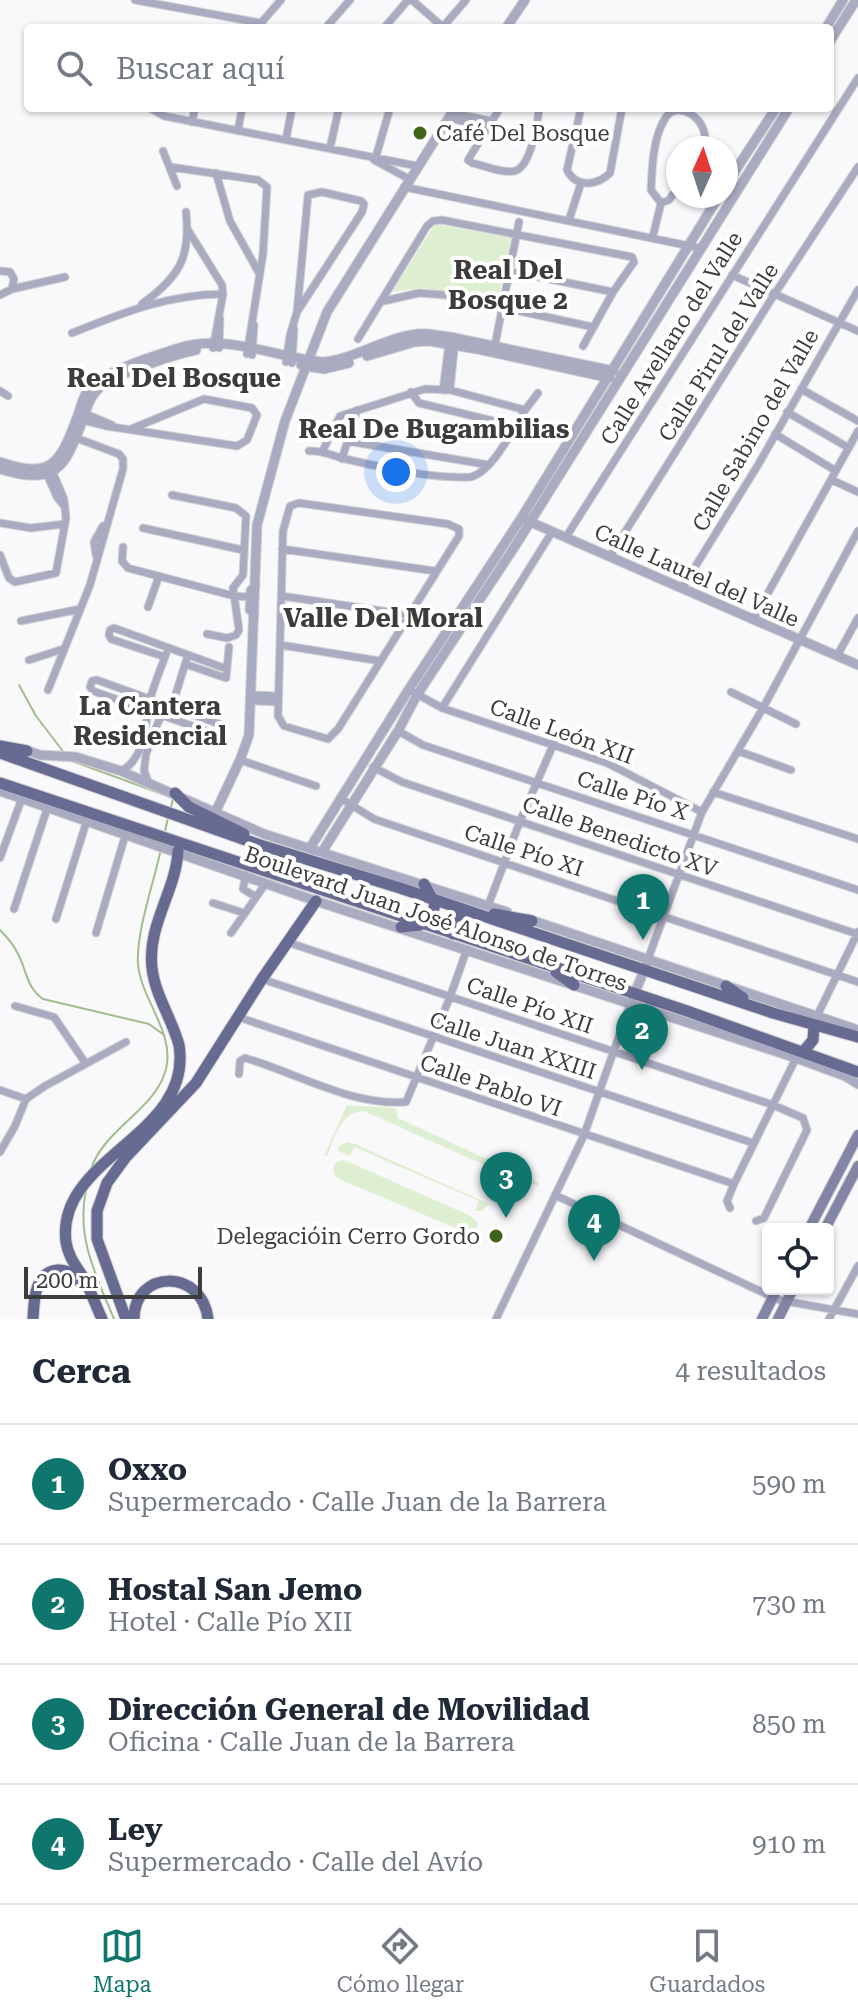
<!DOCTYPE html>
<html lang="es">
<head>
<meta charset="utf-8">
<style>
  body { margin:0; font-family:"Roboto Serif",serif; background:#f2f2f3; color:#1f2937 }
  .controls { position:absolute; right:24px; bottom:24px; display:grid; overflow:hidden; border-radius:8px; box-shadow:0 2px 6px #0004 }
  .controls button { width:72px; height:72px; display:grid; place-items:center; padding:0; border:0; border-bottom:2px solid #e0e1e3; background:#fff; color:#1f2937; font:40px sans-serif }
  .compass { position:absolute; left:666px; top:136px; width:72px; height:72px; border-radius:50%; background:#fff; box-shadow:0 2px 6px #0004; rotate:3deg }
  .scale { position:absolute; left:24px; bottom:20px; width:178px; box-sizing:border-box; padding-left:8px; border:4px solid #3c3c3d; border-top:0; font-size:22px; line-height:28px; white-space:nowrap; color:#3c3c3d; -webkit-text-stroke:6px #fff; paint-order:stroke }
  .you { position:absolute; left:396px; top:472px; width:28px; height:28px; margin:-20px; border:6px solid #fff; border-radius:50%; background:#1a73e8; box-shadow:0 0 0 12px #1a73e833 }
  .badge { display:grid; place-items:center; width:52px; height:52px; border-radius:50%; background:#0f766e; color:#fff; font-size:26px; font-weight:700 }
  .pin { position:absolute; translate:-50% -66px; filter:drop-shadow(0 2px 4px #0008) }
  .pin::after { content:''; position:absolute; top:42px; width:28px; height:24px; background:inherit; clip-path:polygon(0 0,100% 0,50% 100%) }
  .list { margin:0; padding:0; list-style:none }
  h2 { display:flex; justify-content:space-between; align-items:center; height:104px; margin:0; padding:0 32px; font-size:34px }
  h2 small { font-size:26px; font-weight:400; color:#747a83 }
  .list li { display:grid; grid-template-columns:52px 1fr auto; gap:24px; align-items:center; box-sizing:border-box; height:120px; padding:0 32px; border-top:2px solid #e0e1e3 }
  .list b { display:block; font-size:30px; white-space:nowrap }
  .list p { margin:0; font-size:26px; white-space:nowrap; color:#747a83 }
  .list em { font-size:26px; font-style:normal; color:#747a83 }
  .icon { flex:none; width:44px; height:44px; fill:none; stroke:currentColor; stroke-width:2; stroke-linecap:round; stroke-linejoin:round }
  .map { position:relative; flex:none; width:858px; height:1319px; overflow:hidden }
  .search { position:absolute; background:#fff; box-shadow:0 2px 6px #0004; left:24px; right:24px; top:24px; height:88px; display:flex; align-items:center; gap:20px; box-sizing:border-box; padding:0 28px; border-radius:8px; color:#747a83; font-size:30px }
  .sheet { height:584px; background:#fff }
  nav { display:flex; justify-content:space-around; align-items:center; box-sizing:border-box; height:112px; border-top:2px solid #e0e1e3; background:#fff; font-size:22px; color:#747a83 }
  nav a { display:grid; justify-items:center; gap:4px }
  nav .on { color:#0f766e }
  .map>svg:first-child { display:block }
  .green { fill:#ddefd0 }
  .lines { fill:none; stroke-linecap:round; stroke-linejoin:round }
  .stream { stroke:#a2bd8d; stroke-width:2 }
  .minor-casing { stroke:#d3d3d6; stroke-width:9 }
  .tertiary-casing { stroke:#d3d3d6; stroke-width:11 }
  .secondary-casing { stroke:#d3d3d6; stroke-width:12 }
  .primary-casing { stroke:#d3d3d6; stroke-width:13 }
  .minor { stroke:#a9abc1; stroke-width:7 }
  .tertiary { stroke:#a9abc1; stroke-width:9 }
  .secondary { stroke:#8285a5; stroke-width:10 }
  .primary { stroke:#676a91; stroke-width:11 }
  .poi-dot { fill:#40631a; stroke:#fff; stroke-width:3 }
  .labels { text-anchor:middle; stroke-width:8; stroke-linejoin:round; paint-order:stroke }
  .poi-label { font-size:22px; fill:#3c3c3d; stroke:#fff; text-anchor:start }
  .street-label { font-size:22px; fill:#3c3c3d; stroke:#fff }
  .quarter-label { font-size:26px; font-weight:bold; fill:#3c3c3d; stroke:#fff }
</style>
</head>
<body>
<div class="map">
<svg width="858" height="1319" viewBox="0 0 858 1319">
  <rect width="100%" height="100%" fill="#f9f9fc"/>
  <!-- green -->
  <path class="green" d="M 435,224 L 511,238 L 498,300 L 422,288 L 392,292 Z
    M 347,1105 L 396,1108 L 398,1118 L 539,1183 L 538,1186 L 473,1160 L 364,1111 C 340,1112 335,1137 327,1156 L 324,1156 Z
    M 347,1142 L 355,1144 L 489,1204 L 482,1211 L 475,1211 L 479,1201 L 354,1147 L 350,1156 L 338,1151 L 339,1146 Z
    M 344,1160 L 471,1216 L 477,1222 L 477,1228 L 472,1233 L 465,1232 L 341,1180 L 335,1176 L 333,1168 L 336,1162 Z"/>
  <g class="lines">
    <!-- stream -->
    <path class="stream" d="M 19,685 L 36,716 L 65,754
      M 72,761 L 173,798 L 171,808
      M 165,831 L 168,818
      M 0,930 C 7,937 13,944 17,952 C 27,969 25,986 43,999 L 149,1024 L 164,1035
      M 90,1172 C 102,1129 156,1110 166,1069 C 175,1032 141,1000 138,964 C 136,932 154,882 161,849
      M 86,1190 C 76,1237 96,1276 114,1319"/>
    <!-- minor casing -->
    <g class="minor-casing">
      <path id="minor" d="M 135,0 L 261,23
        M 412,0 L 444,28
        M 261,23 L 281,0
        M 328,25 L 350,0
        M 384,28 L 408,0
        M 442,28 L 466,0
        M 150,108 L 164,116 L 417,166
        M 500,108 L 468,160 L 472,163 C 483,165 503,174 515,171 C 531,166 538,122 539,108
        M 581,108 L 567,170 C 576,188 597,186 610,173 L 622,108
        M 452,113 L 491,121
        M 449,118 L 487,127
        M 192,122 L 195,108
        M 238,131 L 242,108
        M 286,139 L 292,108
        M 330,148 L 339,108
        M 163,151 L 177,186
        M 374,160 L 409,179
        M 375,160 L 390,108
        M 171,167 L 258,180 L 267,187 L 263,254 L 247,354
        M 216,173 L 230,221 L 259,273
        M 404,187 L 699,248
        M 661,203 L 651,190 C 652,167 653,136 666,117 C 680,97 715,125 702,148
        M 569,220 L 581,183
        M 188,230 L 222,285 L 223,294 L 213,348
        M 653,236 L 661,203 L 669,200 L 678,187
        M 0,271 L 10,272 L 14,279 L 12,289 L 0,295
        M 510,271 L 613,292
        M 732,275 L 858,331
        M 12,289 L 65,277
        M 384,301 L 419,293 L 445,295 L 593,327
        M 142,304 C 179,277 191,258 186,212
        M 72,333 C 122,313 169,294 223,294
        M 358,339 L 427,226 L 433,221 L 442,220 L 632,257 L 634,262 L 613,292 L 583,346
        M 219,348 L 220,319
        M 494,350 L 519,222
        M 252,355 L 254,325
        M 286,362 L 290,335 L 297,312 L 308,195 L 322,192 L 361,201 L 364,204 L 362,212 L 297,312
        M 292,363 L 294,329
        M 801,389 L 858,421
        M 443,390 L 449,343
        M 450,390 L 455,341
        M 0,391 L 8,396
        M 411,392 L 419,403 L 515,426
        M 525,410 L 538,393
        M 81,412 L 112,425
        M 787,412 L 849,448
        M 78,419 L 106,426 L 237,446 L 247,440 L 257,415 L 252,408 L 204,399 L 131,429
        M 775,434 L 836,471
        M 347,441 L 489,465
        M 309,451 C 323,450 332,456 346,459 C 384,468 433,479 471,477 C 493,471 513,429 525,410 L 450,390 L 425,389 L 340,416 L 323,450
        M 342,459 L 357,410
        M 45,470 L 57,497 L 65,507
        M 832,480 L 858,492
        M 172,495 L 236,508 L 246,516 L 243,575 L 233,588 L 239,630 L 236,635 L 227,638 L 207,634
        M 299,503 L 448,524 L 459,529 L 459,536 L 338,729 L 328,739 L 284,726 L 278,716 L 283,531 L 290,506 Z
        M 0,523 L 31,528 L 65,524
        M 143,528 L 243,550
        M 566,537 L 858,78
        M 123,547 L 122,561 L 128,568 L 234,596 L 249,597
        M 282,549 L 435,571
        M 0,555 L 9,578 L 15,582 L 56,573 L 66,518 L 64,499 L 51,468
        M 96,555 L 94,542 L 103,526
        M 610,556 L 774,295 L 858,167
        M 682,588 L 758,465 L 858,290
        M 282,596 L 409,615
        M 148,607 L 159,576
        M 255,615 L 249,610 L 250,590 L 256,585
        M 753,620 L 858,431
        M 21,621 L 80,609
        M 281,645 L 380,661
        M 837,656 L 858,618
        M 165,657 L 111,639 L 109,635 L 110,630 L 114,628 L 227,669
        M 29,660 L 63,649
        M 185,664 L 226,678 L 229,647
        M 97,680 L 222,725 L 222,733 L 218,735 L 93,691 L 90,687 L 92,681 Z
        M 48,690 L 90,585 L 123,469 L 123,459 L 119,454 L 71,436
        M 413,692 L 442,708 L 607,763 L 702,812
        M 731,692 L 796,724
        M 251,695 L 278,696
        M 251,701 L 278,702
        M 442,708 L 552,532
        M 398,731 L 423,745 L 858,890
        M 738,751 L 791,770
        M 240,760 L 316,786
        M 373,767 L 402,782 L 857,934
        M 121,771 C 147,758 145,720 151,696 C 155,682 161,668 166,654
        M 148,781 L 144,771 L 146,754 L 159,720 L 172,706 L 188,655
        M 713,792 L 858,839
        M 340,798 L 374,819 L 858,982
        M 0,858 L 22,798
        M 246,875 L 243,889 L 256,897
        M 213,903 L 244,913
        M 488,906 L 520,821 L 554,743
        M 14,909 L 48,806
        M 56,919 L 87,820
        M 96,933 L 126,833
        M 231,933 L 266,883
        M 287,942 L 773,1105 L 803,1118 L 807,1130 L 764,1218 L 756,1221
        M 648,959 L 702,812 L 763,708 L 858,531
        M 262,979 L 753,1143
        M 15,1006 L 54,1017 L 86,1064
        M 817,1016 L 858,932
        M 238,1017 L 734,1184
        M 239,1074 L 240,1061 L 245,1058 C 297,1073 351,1106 406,1102 L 450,997 L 467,949
        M 0,1090 L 26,1099
        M 26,1099 L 45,1086 L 126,1042
        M 0,1152 L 15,1126 L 26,1099
        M 555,1195 L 779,1300 L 858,1314
        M 730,1208 L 727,1201 L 734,1184 L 796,1058
        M 496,1319 L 584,1135 L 630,1005
        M 829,1319 L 858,1266"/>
    </g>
    <!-- tertiary casing -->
    <g class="tertiary-casing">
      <path id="tertiary" d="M 506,28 L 525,0
        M 826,28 L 843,0
        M 830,41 L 856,0
        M 726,185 L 776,108
        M 367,356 L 414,342 L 429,341 L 477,349 L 610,378
        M 301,365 L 324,369 L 349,363
        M 0,462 C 53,480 60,463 78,415 C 81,406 83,395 90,388 C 109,369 154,356 179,348 C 226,333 277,358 324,362 C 354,359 381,340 411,335 C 424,332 437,335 450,337 L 614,371
        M 0,469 C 59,487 65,466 84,417 C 87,407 90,397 98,389 C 114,374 173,355 196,350
        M 528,521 L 858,665
        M 22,749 L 40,755 L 76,757 L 121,771 L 264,834 L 507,912
        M 0,791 L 316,901 L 796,1058 L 845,1076 L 858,1084
        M 215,813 L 240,760 L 249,735 L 257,525 L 285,421 L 327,312 L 455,108
        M 310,848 L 409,689 L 522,517 L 719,196
        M 322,852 L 398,731 L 417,695 L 517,543 L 789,108
        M 528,919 L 858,1030
        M 633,997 L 646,966"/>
    </g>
    <!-- secondary casing -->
    <g class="secondary-casing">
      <path id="secondary" d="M 809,1229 L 858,1135
        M 825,1229 L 858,1166
        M 762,1319 L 777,1289
        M 778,1319 L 793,1289"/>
    </g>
    <!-- primary casing -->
    <g class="primary-casing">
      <path id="primary" d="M 0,746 L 27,751
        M 0,753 L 257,844 L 400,888 L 773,1013 L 858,1037
        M 0,783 L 687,1011 L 858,1072
        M 175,793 L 189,807 L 244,834
        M 494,914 L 532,921
        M 401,927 L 420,925 L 431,919 L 435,904 L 424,884
        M 453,934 L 450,925 L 453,918 L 469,911
        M 556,972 L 574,985
        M 726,986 L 743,998
        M 803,1052 L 813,1040 L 814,1025
        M 33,1319 C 34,1301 34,1272 58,1270 C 68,1270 74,1275 80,1282
        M 102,1319 C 96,1306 91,1292 85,1280 C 77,1267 68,1257 66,1242 C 55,1157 194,1136 179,1045 C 172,1019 155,995 152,968 C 147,925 176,891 178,851
        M 126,1319 L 97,1239 L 97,1211 L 107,1183 L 126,1157 L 196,1083 L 262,979 L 316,901
        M 134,1319 C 134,1269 202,1268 208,1319"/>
    </g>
    <!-- minor -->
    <use href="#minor" class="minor"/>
    <!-- tertiary -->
    <use href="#tertiary" class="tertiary"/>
    <!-- secondary -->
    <use href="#secondary" class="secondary"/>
    <!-- primary -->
    <use href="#primary" class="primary"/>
  </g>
  <!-- markers -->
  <g class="poi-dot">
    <circle cx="420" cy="133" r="8"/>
    <circle cx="496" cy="1236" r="8"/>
  </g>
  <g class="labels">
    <!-- poi labels -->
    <g class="poi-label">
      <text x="436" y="141">Café Del Bosque</text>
      <text x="480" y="1244" text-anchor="end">Delegacióin Cerro Gordo</text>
    </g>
    <!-- street labels -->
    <g class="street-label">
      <text transform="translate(671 338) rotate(-58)" y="8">Calle Avellano del Valle</text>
      <text transform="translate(718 352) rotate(-58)" y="8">Calle Pirul del Valle</text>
      <text transform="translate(755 430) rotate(-60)" y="8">Calle Sabino del Valle</text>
      <text transform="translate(697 575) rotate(24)" y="8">Calle Laurel del Valle</text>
      <text transform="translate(562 731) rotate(20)" y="8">Calle León XII</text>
      <text transform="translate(633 795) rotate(18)" y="8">Calle Pío X</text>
      <text transform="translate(620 836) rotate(19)" y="8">Calle Benedicto XV</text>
      <text transform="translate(524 850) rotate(18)" y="8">Calle Pío XI</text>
      <text transform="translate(436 918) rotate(19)" y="8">Boulevard Juan José Alonso de Torres</text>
      <text transform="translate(530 1005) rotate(19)" y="8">Calle Pío XII</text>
      <text transform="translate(513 1045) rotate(18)" y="8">Calle Juan XXIII</text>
      <text transform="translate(491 1085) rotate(19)" y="8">Calle Pablo VI</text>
    </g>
    <!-- quarter labels -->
    <g class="quarter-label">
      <text x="508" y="279">Real Del<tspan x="508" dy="30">Bosque 2</tspan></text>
      <text x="174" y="387">Real Del Bosque</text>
      <text x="434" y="438">Real De Bugambilias</text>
      <text x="383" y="627">Valle Del Moral</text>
      <text x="150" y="715">La Cantera<tspan x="150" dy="30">Residencial</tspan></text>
    </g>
  </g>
</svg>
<div class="controls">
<button><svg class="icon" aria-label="locate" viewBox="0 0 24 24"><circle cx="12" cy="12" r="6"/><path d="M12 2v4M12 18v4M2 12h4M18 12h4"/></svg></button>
</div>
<svg class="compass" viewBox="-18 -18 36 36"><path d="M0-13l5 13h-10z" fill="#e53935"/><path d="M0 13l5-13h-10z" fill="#747a83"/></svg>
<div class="scale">200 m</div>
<div class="you"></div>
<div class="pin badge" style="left:643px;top:940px">1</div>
<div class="pin badge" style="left:642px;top:1070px">2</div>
<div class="pin badge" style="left:506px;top:1218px">3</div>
<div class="pin badge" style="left:594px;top:1261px">4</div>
<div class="search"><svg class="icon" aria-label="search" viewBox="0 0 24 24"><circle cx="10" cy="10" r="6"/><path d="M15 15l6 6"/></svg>Buscar aquí</div>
</div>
<section class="sheet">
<h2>Cerca<small>4 resultados</small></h2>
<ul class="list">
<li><span class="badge">1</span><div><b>Oxxo</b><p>Supermercado · Calle Juan de la Barrera</p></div><em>590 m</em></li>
<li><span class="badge">2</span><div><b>Hostal San Jemo</b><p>Hotel · Calle Pío XII</p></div><em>730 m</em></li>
<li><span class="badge">3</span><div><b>Dirección General de Movilidad</b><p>Oficina · Calle Juan de la Barrera</p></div><em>850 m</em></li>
<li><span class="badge">4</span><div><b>Ley</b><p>Supermercado · Calle del Avío</p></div><em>910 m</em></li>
</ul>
</section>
<nav>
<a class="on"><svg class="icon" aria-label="map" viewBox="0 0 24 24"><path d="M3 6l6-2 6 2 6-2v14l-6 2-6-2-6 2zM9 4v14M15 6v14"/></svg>Mapa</a>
<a><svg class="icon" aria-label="directions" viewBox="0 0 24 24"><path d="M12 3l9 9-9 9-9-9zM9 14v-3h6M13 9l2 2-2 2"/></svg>Cómo llegar</a>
<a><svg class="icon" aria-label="saved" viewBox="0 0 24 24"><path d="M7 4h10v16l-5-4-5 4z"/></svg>Guardados</a>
</nav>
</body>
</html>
